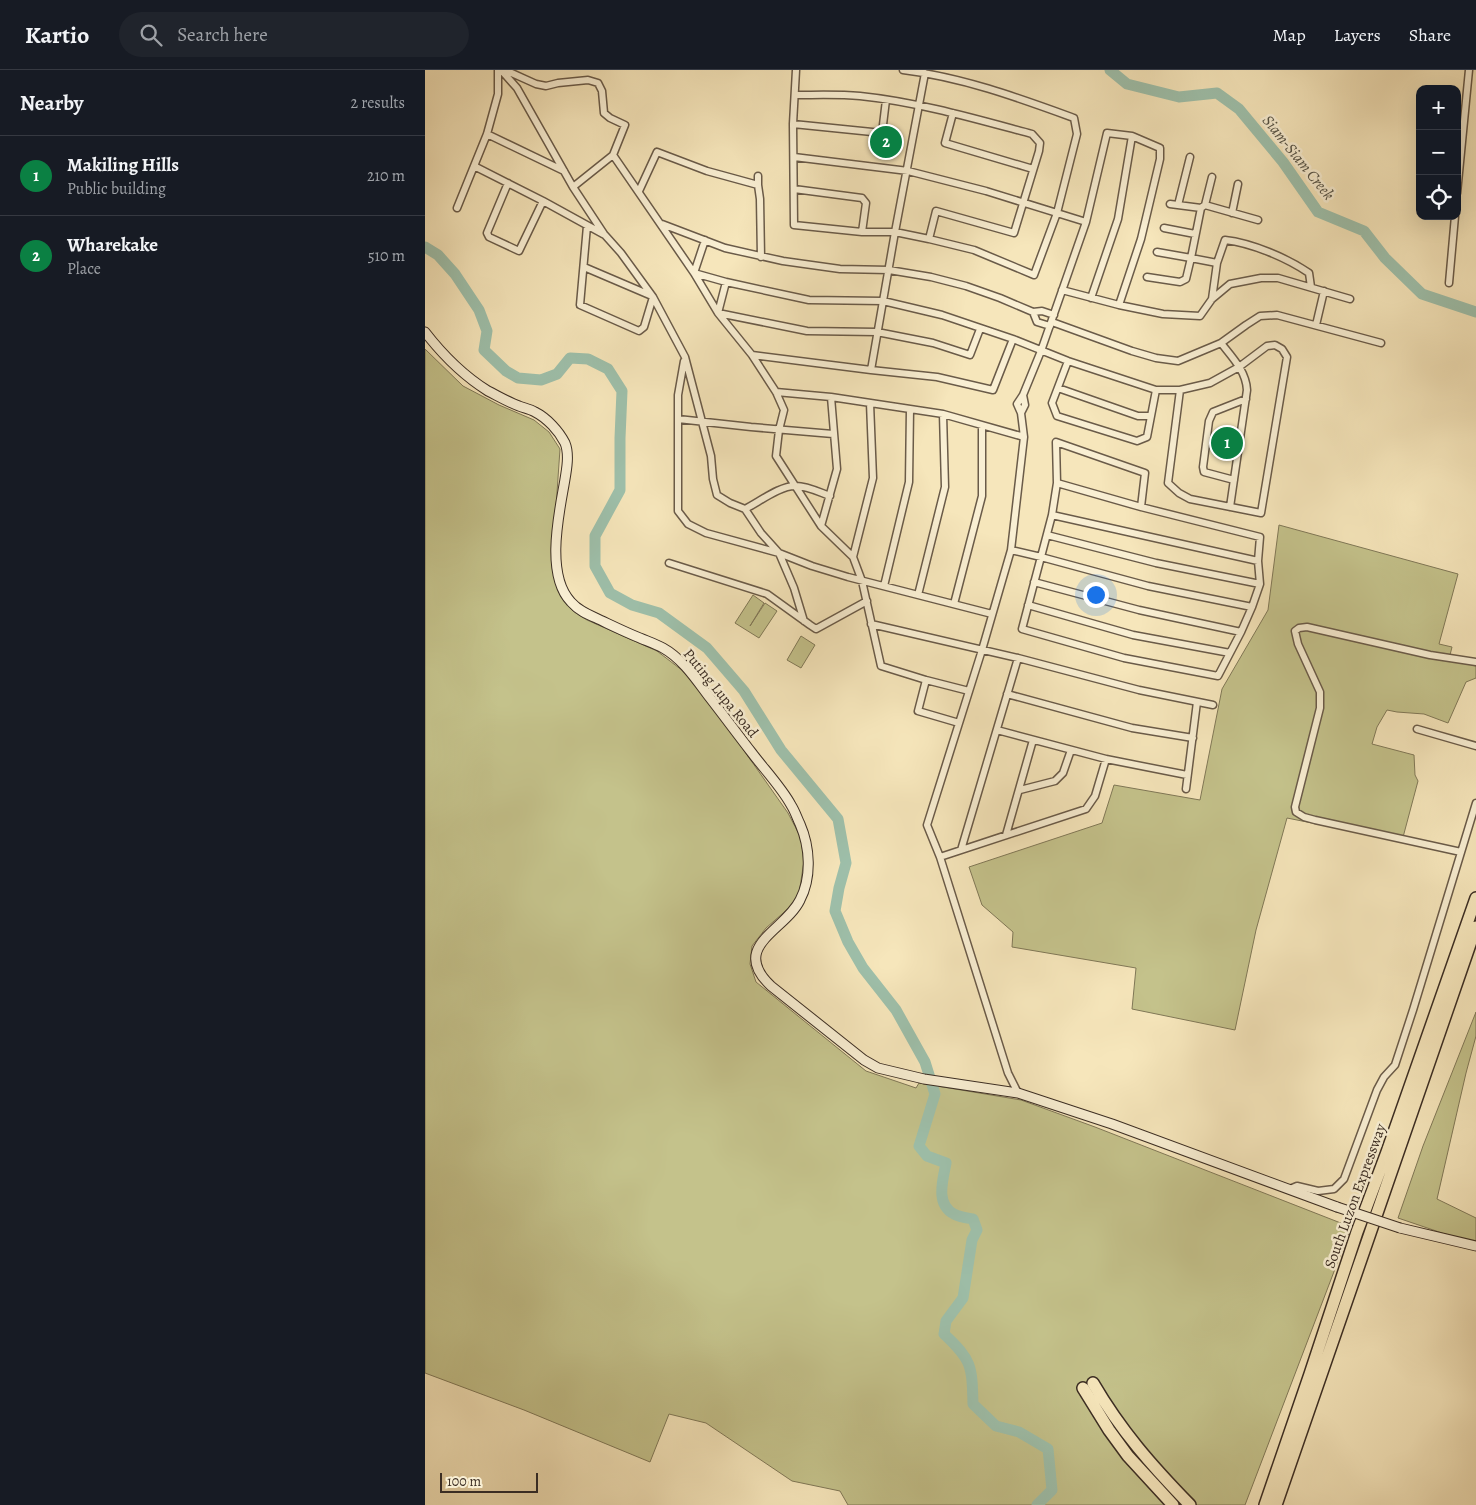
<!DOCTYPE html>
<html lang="en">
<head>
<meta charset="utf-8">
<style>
  body { margin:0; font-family:Alegreya,serif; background:#20242c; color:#f1f3f6 }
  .controls { position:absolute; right:15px; top:15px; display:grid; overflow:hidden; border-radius:10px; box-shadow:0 5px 20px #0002 }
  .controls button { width:45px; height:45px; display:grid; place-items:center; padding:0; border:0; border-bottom:1px solid #363941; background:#171b24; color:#f1f3f6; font:25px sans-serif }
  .scale { position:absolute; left:15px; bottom:12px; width:98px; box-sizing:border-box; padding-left:5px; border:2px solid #3b2d23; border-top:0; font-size:14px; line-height:18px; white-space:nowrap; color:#3b2d23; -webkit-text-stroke:4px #f9efd3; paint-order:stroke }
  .you { position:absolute; left:670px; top:524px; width:18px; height:18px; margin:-12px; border:4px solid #fff; border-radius:50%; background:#1a73e8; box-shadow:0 0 0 8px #1a73e833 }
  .badge { display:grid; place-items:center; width:32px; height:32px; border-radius:50%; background:#0b8043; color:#fff; font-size:16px; font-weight:700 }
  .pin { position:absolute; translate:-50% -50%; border:2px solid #fff; box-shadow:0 1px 5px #0006 }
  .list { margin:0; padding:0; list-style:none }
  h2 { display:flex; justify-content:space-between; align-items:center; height:65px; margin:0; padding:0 20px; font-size:21px }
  h2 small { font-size:16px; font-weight:400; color:#9ea1a6 }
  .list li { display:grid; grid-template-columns:32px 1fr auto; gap:15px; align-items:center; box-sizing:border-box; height:80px; padding:0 20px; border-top:1px solid #363941 }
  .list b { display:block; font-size:19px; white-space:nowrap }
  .list p { margin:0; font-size:16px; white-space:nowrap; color:#9ea1a6 }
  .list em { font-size:16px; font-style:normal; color:#9ea1a6 }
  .icon { flex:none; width:28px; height:28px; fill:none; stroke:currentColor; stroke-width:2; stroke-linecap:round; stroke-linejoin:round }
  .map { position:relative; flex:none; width:1051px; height:1435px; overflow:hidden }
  header { display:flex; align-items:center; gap:30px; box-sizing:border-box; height:70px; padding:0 25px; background:#171b24; border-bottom:1px solid #363941 }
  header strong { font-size:24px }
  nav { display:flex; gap:28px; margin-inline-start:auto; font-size:18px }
  .search { width:350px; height:45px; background:#20242c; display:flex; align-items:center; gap:12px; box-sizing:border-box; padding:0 18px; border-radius:28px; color:#9ea1a6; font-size:19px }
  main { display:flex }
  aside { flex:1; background:#171b24 }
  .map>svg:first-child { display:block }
  .green { fill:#c4c28b; stroke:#807857 }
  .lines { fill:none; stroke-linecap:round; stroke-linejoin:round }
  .river { stroke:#9ec0ab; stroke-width:11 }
  .street-casing { stroke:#6a5b49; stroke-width:9 }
  .secondary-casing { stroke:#3b2d23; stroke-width:11 }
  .highway-casing { stroke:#3b2d23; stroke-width:14 }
  .street { stroke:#f9efd3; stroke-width:6 }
  .secondary { stroke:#f9efd3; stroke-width:9 }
  .highway { stroke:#f6e6bb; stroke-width:11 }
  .secondary-bridge-casing { stroke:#3b2d23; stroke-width:11; stroke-linecap:butt }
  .secondary-bridge { stroke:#f9efd3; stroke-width:9 }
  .labels { text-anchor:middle; stroke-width:5; stroke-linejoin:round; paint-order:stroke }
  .street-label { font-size:15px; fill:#3b2d23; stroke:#f9efd3 }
  .water-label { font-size:16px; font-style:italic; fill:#545245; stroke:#f9efd3 }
</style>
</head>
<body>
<header>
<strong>Kartio</strong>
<div class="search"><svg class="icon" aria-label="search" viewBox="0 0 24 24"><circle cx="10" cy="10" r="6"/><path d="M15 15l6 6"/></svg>Search here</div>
<nav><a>Map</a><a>Layers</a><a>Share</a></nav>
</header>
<main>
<aside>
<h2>Nearby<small>2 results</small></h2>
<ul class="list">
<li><span class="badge">1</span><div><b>Makiling Hills</b><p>Public building</p></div><em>210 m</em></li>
<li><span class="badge">2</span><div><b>Wharekake</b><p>Place</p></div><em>510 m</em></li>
</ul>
</aside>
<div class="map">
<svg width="1051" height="1435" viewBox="0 0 1051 1435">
  <rect width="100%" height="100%" fill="#f6e6bb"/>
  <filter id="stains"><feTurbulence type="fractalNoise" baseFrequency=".004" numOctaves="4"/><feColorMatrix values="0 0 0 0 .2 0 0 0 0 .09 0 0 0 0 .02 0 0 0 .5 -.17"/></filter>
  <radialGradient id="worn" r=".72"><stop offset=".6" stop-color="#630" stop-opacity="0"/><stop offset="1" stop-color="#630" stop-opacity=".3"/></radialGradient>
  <!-- green -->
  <path class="green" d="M 0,279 L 38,316 L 74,335 L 109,350 L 124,362 L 135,379 L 127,495 L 136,527 L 149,542 L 162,550 L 232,581 L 258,601 L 289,638 L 363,743 L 376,768 L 379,791 L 373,830 L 341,858 L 327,876 L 325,894 L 331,912 L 441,1001 L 491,1018 L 494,1013 L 596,1030 L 670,1057 L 926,1157 L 820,1435 L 423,1435 L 415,1421 L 367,1411 L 281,1353 L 244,1344 L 225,1392 L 99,1340 L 0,1303 Z
    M 854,455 L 1033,504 L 1014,574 L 1027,577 L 1024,589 L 1051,596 L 1051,608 L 1041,612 L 1023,653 L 999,644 L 972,642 L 962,640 L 952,657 L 947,674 L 989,685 L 990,705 L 993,711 L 977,771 L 862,748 L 831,860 L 810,960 L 707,939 L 711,898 L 587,877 L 588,862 L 557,835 L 544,797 L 677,753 L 689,715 L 775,730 L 797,619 L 843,540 Z
    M 328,525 L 339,533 L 325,556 L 340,533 L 352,541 L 334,568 L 310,553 Z
    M 376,566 L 390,575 L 376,598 L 362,590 Z
    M 1051,942 L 1051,966 L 1041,1003 L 1012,1129 L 1051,1148 L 1051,1172 L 1020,1164 L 973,1148 L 998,1076 Z"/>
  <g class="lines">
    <!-- river -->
    <path class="river" d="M 685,0 L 702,14 L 754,27 L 792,23 L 814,39 L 858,92 L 893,142 L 939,161 L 960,188 L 997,224 L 1051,242
      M 0,177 L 13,185 L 30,204 L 54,240 L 62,261 L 59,280 L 81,301 L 93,308 L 116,310 L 132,304 L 145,288 L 163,289 L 183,299 L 197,321 L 195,368 L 195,420 L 170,466 L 170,496 L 185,523 L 207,535 L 234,543 L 282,578 L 319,621 L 356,680 L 413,749 L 421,793 L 414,818 L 410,841 L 423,872 L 438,898 L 471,940 L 500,992 L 510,1024 L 494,1076 L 502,1086 L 521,1093 C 518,1110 510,1134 529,1144 C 534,1147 542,1148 548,1149 L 552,1160 L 547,1170 L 538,1228 L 521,1251 L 519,1264 C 547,1290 547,1296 548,1334 L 571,1356 L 594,1362 L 623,1379 L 627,1420 L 612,1435"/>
    <!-- street casing -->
    <g class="street-casing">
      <path id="street" d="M 76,0 L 92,18 L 148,117 L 179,164 L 196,183 L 228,227 L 260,287 L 286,386 L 288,409 L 292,425 L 305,433 L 320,439 L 336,463 L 354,483 L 369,518 L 379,551
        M 80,0 L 111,14 L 121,16 L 133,13 L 163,10 L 173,13 L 177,21 L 179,43 L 185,48 L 200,55 L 188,85 L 148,117
        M 371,0 L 368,54 L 369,155 L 437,162 L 470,162 L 504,169 L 549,180 L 609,205 L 632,143 L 652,64 L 649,48 C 594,28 537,7 478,0
        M 370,25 C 391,25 413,24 435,26 C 493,32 551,49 607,64 L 615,73 L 614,81 L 589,163 L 511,141 L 504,169
        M 528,43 L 520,73 L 608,99
        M 368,54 L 457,63 L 461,30
        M 62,64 L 139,101
        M 188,85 L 269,203 L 293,243 L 327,285 L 351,322 L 359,340 L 354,360 L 351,386 L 396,456 L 428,487 L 437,511 L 456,596 L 501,610 L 544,621
        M 369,87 L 483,101 L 561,121 L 661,152
        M 49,96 L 118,131 L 178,164
        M 83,113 L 62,163 L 64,167 L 94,181 L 118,131
        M 333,115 L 333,106
        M 369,119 L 437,128 L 441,133 L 437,162
        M 214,121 L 232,82 L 282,101 L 333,115 L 335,129 L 336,187
        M 1032,123 L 1044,0
        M 753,135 L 765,87
        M 780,135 L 787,107
        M 32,138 L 62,64 L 73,24 L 73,0
        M 776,138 L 780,135 L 833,150
        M 807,143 L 813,114
        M 237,154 L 300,178 L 358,191 L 415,199 L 464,200 L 506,207 L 541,216 L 575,228 L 608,242 L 617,241 L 629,245
        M 162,156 L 155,235 L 214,261 L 219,257 L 228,227
        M 739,158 L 770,164
        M 732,182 L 766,188 L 776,138 L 745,134
        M 159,197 L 227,226
        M 269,203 L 301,212 L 384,230 L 458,231 L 517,245 L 588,269 L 643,291 L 731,320 L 755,320 L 785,313 L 814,297 L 842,276 L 850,275 L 857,279 L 862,287 L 836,443 L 765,429 L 754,423 L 743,413 L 755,320
        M 269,203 L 280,170
        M 722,207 L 755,212 L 761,209 L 766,188 L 792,193
        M 1024,213 L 1030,146
        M 637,220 L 694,235 L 738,244 L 775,246 L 787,229 L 805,214 L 836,208 L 853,208 L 925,229
        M 666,228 L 693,149 L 707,66
        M 787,229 L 792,193 L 800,170 C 827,173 862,188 884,203 L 886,217
        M 608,242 L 612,252 L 625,256
        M 293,243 L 382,261 L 452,262 L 508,273 L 545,285 L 555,259
        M 293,243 L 301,212
        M 627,252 L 707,281 L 731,288 L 753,291 L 796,273 L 821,255 L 835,246 L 852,245 L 956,273
        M 891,255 L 899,221
        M 796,273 C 807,287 821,301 822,320 L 805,437
        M 327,285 L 446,300 L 512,307 L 568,320 L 588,269
        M 259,291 L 253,325 L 253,441 L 263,454 L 281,463 L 354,483 L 387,496 L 423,507 L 567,544
        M 643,291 L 627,333 L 632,346 L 712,371 L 722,367 L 731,320
        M 446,300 L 470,162 L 500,3
        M 633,318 L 713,346 L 726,346
        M 351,322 L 406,327 L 518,344 L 599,367
        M 596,343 L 600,335 L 598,325
        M 253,349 L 326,357 L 408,364
        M 809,410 L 779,402 L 778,397 L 784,351 L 788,342 L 821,329
        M 632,413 L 716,437 L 835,467 L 833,491 L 835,514 L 827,537 L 816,562 L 793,606 L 699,588 L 597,559 L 627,445 L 632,413 L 631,372 L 720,403 L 716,437
        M 320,439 C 334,432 356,415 371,416 C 382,416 394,422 405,426
        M 627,445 L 833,491
        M 396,456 L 412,399 L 406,327
        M 622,465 L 731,493 L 835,514
        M 586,480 L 616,487 L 723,516 L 827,537
        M 428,487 L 448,408 L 445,333
        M 244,493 L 342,524 L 385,555 L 391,559 L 442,531
        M 609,512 L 714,540 L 816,562
        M 459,516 L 484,412 L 485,339
        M 493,525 L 520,417 L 518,344
        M 529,534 L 557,426 L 557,356
        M 603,535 L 708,565 L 805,583
        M 446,554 L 593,588 L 714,620 L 788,635
        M 501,610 L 493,641 L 534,653
        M 582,624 L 707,658 L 768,668
        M 992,659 L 1051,676
        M 572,660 L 681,689 L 762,705
        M 761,719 L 772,632
        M 595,720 L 630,711 L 638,703 L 646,680
        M 581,765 L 608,670
        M 536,780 L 593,588
        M 1036,782 L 890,750 L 879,747 L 871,742 L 870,737 L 895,638 L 895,622 L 873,574 L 870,561 L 874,558 L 882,557 L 1005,585 L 1051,592
        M 515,787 L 502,755 L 557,580 L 586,480 L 599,367 L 596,343 L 592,334 L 598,325 L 616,281 L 661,152 L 682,63 L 707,66 L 735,78 L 735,89 L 716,169 L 694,235
        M 593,1023 L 583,1003 L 515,787 L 661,739 L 670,726 L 681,689
        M 865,1119 L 872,1116 L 893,1121 L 909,1119 L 919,1109 L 952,1020 L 959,1007 L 970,995 L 988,940 L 1051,733"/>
    </g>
    <!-- secondary casing -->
    <g class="secondary-casing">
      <path id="secondary" d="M 0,262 C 17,284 39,306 63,321 C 73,326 83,332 94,336 C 99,338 105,339 110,342 C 122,348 134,361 140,373 C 145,385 141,403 139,415 C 133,448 121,506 146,532 C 153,540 162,544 171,548 C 186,555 200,562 215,568 C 222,571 231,574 238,578 C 258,589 272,611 285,628 C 299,646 313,665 327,683 C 339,699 357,718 366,735 C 370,741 372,748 375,754 C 385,777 387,807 375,830 C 360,861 304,876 346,916 L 439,990 L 453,998 L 499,1009 L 593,1023 L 687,1054 L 912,1137
        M 975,1158 L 1051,1176"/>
    </g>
    <!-- highway casing -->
    <g class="highway-casing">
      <path id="highway" d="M 668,1313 C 696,1361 727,1396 765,1435
        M 658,1318 L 684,1360 L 703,1386 L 748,1435
        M 840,1435 L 885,1304 L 932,1162 L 962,1082 L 1051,828
        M 851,1435 L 1051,857"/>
    </g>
    <!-- street -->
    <use href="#street" class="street"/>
    <!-- secondary -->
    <use href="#secondary" class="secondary"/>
    <!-- highway -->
    <use href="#highway" class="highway"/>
    <!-- secondary-bridge casing -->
    <g class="secondary-bridge-casing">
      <path id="secondary-bridge" d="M 912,1137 L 975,1158"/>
    </g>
    <!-- secondary-bridge -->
    <use href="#secondary-bridge" class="secondary-bridge"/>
  </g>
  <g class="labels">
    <!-- street labels -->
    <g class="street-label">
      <text transform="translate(296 623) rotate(51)" y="5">Puting Lupa Road</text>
      <text transform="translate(930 1126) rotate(-70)" y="5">South Luzon Expressway</text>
    </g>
    <!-- water labels -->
    <g class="water-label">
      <text transform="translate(874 87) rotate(51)" y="6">Siam-Siam Creek</text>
    </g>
  </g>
  <rect width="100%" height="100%" filter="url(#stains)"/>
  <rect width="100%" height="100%" fill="url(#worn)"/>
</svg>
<div class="controls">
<button>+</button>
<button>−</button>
<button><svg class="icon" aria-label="locate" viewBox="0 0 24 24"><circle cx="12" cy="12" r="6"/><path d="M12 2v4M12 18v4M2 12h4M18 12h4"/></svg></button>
</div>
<div class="scale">100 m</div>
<div class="you"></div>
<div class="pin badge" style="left:802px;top:373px">1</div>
<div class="pin badge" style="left:461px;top:72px">2</div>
</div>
</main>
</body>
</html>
